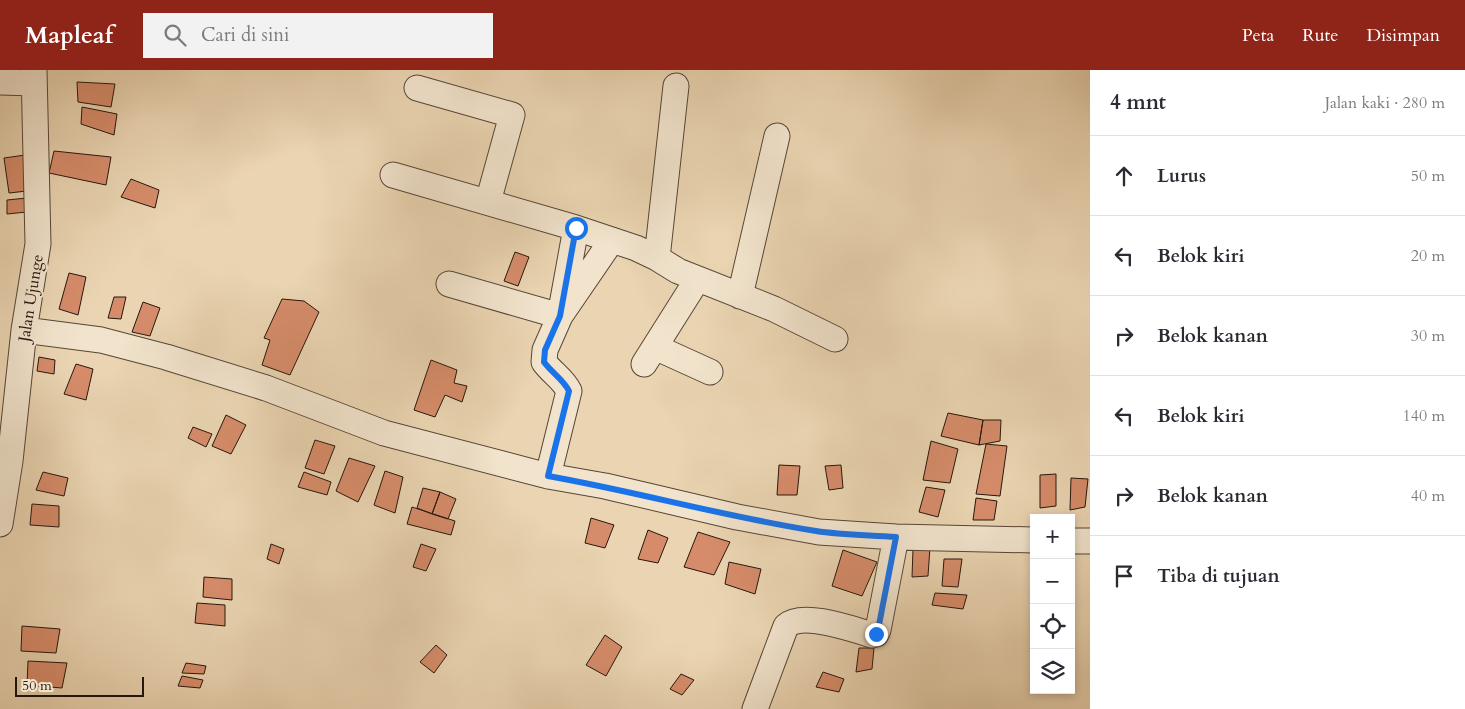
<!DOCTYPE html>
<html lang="id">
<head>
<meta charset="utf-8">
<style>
  body { margin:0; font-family:Cardo,serif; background:#f2f2f3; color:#2b2b33 }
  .controls { position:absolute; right:15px; bottom:15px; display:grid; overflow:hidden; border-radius:0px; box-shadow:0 2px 8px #0003 }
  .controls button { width:45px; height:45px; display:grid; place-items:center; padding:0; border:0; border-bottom:1px solid #e1e1e2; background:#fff; color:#2b2b33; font:25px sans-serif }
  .scale { position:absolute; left:15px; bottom:12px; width:129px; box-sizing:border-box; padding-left:5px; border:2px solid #26170d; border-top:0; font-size:14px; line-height:18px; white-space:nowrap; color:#26170d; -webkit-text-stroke:4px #f1e3cc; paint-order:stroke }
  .stop { position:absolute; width:15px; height:15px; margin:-11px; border:4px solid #1a73e8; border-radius:50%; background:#fff }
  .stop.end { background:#1a73e8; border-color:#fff; box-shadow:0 1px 5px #0008 }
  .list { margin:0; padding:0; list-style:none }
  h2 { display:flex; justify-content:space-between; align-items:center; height:65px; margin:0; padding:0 20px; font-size:21px }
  h2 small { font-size:16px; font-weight:400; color:#7c7c81 }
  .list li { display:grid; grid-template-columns:32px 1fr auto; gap:15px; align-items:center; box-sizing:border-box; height:80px; padding:0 20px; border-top:1px solid #e1e1e2 }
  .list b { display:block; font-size:19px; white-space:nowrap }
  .list em { font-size:16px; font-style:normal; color:#7c7c81 }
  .icon { flex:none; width:28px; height:28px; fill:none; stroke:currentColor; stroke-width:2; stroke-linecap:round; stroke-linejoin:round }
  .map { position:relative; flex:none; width:1090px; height:639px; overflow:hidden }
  header { display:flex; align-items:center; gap:30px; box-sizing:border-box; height:70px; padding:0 25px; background:#8f2418; color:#fff }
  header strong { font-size:24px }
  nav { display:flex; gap:28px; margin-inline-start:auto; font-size:18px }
  .search { width:350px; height:45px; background:#f2f2f3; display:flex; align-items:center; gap:12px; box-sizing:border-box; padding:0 18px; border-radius:0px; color:#7c7c81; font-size:19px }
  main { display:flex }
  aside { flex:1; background:#fff }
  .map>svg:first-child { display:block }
  .building { fill:#d68c6a; stroke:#26170d }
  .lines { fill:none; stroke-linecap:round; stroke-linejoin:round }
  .minor-casing { stroke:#574636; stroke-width:27 }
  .minor { stroke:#f1e3cc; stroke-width:25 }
  .route { stroke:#1a73e8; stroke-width:6 }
  .labels { text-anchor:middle; stroke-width:4.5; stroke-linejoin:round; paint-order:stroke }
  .street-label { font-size:16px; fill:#26170d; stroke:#f1e3cc }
</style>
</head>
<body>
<header>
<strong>Mapleaf</strong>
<div class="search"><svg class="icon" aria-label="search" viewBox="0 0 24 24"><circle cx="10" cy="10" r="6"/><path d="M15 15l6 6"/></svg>Cari di sini</div>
<nav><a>Peta</a><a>Rute</a><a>Disimpan</a></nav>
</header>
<main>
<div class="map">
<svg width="1090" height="639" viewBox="0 0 1090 639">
  <rect width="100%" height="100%" fill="#ead4b1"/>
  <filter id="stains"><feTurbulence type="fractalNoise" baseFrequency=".004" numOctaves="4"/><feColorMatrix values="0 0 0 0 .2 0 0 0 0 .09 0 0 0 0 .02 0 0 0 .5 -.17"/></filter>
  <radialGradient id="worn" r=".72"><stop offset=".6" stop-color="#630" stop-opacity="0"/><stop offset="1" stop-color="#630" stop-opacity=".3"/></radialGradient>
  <!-- building -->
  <path class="building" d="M 77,12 L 115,14 L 111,37 L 78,32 Z
    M 82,37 L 117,44 L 114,65 L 81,54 Z
    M 54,81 L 111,87 L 106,115 L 49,103 Z
    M 25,85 L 27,121 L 9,123 L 4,88 Z
    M 131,109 L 159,120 L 155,138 L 121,127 Z
    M 27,128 L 27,142 L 7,144 L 7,130 Z
    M 515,182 L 529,187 L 518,216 L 504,211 Z
    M 69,203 L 86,207 L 78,245 L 59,239 Z
    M 114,227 L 126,227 L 121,249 L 108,248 Z
    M 282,229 L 304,231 L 319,242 L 290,305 L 262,295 L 270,270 L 264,268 Z
    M 143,232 L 160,238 L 150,266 L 132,262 Z
    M 39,287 L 55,290 L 54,304 L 37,301 Z
    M 431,290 L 457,300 L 454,313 L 467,316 L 462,332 L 445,325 L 435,347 L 414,340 Z
    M 76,294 L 93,299 L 86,330 L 64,324 Z
    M 948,343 L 983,350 L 979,375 L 941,366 Z
    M 226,345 L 246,355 L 231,384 L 212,376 Z
    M 983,350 L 1001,350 L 1000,371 L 979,375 Z
    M 193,357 L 212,364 L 206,377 L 188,368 Z
    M 315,370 L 335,376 L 324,404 L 305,398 Z
    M 931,371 L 958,379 L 950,413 L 923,410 Z
    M 986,374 L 1007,376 L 1000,426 L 976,424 Z
    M 349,388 L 375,396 L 358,432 L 336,421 Z
    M 779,395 L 800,396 L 797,425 L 777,425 Z
    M 841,395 L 843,418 L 829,420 L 825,396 Z
    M 385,401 L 403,407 L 395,443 L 374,435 Z
    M 43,402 L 68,408 L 64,426 L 36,420 Z
    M 304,402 L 331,412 L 327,425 L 298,417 Z
    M 1056,404 L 1056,436 L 1040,438 L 1040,405 Z
    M 1071,408 L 1088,409 L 1085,437 L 1070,440 Z
    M 926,417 L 945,420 L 938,447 L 919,442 Z
    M 423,418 L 440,422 L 432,444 L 417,438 Z
    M 440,422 L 456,429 L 448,449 L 432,444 Z
    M 976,428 L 997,431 L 994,450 L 973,450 Z
    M 32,434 L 59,436 L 59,457 L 30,455 Z
    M 412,437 L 455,451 L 451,465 L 407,454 Z
    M 591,448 L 614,455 L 605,478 L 585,473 Z
    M 648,460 L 668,468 L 658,493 L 638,489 Z
    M 698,462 L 730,472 L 714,505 L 684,497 Z
    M 271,474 L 284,479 L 279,494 L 267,489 Z
    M 421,474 L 436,479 L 426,501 L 413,497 Z
    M 930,477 L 928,506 L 912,507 L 913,479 Z
    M 843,480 L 877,492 L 862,526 L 832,516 Z
    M 944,489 L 962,489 L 958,517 L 942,516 Z
    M 729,492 L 761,499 L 755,524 L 725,514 Z
    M 204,507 L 232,509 L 232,530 L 203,527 Z
    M 935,523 L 967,525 L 963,539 L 932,535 Z
    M 197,533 L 225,535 L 225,556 L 195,553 Z
    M 22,556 L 60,559 L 56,583 L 21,581 Z
    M 605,565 L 622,577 L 606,606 L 586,595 Z
    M 436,575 L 447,585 L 434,603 L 420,592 Z
    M 859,578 L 874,578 L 872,599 L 856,602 Z
    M 28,591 L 67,593 L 62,618 L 27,615 Z
    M 186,593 L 206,596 L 204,604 L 182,603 Z
    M 823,602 L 844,609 L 839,622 L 816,617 Z
    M 681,604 L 694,610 L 682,625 L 670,619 Z
    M 182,606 L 203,610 L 200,618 L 178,616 Z"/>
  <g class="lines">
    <!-- minor casing -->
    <g class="minor-casing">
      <path id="minor" d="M 0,12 L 34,13
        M 417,18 L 512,45 L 488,132
        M 393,105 L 576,158 L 560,246 L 545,280 L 544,292 C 552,303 563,309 569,321 L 548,406
        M 576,158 L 636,178 L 657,188 L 678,201 L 774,239 L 835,269
        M 657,188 L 676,16
        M 449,214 L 560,246 L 612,170
        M 740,226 L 777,66
        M 24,260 L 101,270 L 166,287 L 266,318 L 384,363 L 548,406 L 605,416 L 737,447 L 819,462 L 896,467 L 1034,470
        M 655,277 L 710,302
        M 644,294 L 697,210
        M 0,454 L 10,391 L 24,260 L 38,174 L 34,0
        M 1071,471 L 1090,471
        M 755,639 L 786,556 C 803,541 852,559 872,565 L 876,564 L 878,560 L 896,467"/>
    </g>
    <!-- minor -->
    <use href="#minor" class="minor"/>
  </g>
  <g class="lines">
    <!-- route -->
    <path class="route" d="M 576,158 L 560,246 L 545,280 L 544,292 C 552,303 563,309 569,321 L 548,406 C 638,422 726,447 816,461 C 842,465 870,465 896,467 L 878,560 L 876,564"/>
  </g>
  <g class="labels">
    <!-- street labels -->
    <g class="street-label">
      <text transform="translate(30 228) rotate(-81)" y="6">Jalan Ujunge</text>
    </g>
  </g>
  <rect width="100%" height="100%" filter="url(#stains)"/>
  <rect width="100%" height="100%" fill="url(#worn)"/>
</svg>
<div class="controls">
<button>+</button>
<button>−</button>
<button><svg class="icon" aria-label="locate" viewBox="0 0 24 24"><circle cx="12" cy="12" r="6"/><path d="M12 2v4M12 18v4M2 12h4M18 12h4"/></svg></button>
<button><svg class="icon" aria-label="layers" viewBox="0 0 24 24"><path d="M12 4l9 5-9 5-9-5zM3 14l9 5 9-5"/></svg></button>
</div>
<div class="scale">50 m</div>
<div class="stop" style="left:576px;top:158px"></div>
<div class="stop end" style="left:876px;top:564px"></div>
</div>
<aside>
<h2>4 mnt<small>Jalan kaki · 280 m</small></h2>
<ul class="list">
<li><svg class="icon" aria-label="ahead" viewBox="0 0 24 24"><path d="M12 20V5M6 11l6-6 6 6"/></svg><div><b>Lurus</b></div><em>50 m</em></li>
<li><svg class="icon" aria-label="left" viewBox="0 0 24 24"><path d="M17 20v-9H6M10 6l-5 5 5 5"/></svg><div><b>Belok kiri</b></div><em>20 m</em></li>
<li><svg class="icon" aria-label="right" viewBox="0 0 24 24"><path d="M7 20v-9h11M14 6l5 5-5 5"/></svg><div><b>Belok kanan</b></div><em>30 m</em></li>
<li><svg class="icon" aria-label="left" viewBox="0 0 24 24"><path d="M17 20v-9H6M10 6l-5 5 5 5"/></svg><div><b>Belok kiri</b></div><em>140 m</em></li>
<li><svg class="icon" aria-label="right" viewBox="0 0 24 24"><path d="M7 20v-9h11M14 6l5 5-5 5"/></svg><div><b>Belok kanan</b></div><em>40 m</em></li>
<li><svg class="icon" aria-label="arrive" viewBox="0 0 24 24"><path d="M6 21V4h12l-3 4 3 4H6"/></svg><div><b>Tiba di tujuan</b></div></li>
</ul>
</aside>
</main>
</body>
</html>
